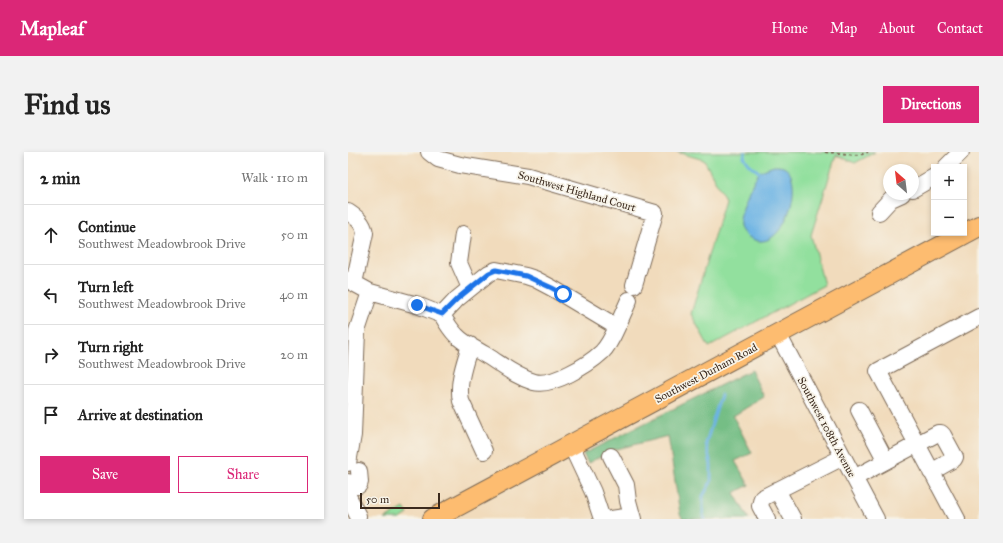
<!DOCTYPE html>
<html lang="en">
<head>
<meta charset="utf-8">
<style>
  body { margin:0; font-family:"IM FELL Great Primer",serif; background:#f2f2f2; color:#222 }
  .controls { position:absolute; right:12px; top:12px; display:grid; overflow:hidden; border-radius:0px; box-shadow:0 2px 6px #0003 }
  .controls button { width:36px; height:36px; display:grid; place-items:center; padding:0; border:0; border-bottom:1px solid #e0e0e0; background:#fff; color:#222; font:20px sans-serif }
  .compass { position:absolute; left:535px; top:12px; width:36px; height:36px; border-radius:50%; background:#fff; box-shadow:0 2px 6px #0003; rotate:332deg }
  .scale { position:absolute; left:12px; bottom:10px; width:80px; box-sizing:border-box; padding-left:4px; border:2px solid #3b2a1e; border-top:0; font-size:11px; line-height:14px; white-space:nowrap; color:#3b2a1e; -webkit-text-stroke:3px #f7f3e8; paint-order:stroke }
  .stop { position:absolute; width:12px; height:12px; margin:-9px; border:3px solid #1a73e8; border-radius:50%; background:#fff }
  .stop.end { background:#1a73e8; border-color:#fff; box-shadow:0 1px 4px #0008 }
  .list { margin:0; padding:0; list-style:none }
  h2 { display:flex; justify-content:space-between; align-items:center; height:52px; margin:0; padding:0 16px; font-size:17px }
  h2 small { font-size:13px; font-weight:400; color:#767676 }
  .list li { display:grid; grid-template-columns:26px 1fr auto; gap:12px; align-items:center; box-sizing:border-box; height:60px; padding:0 16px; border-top:1px solid #e0e0e0 }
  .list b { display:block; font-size:15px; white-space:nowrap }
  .list p { margin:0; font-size:13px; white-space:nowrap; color:#767676 }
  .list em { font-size:13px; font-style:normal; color:#767676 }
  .actions { display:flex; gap:8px; padding:12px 16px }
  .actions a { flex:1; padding:9px 0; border:1px solid #db2777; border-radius:0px; text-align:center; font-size:14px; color:#db2777 }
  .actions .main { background:#db2777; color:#fff }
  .icon { flex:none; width:22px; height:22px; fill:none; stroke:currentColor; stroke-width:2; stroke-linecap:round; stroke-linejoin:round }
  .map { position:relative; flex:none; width:631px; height:367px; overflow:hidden; border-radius:0px }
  header { display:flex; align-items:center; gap:24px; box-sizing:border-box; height:56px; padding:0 20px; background:#db2777; color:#fff }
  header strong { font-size:19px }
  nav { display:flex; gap:22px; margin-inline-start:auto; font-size:14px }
  .intro { display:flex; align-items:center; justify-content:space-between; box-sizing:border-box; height:96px; padding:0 24px }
  h1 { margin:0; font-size:28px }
  .button { padding:10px 18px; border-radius:0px; background:#db2777; color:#fff; font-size:14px; font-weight:700 }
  main { display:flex; gap:24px; padding:0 24px }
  aside { flex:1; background:#fff; border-radius:0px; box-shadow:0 2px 6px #0003 }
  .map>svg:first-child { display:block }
  .green { fill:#92e09e; stroke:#66855e }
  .forest { fill:#75be85; stroke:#587452 }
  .water { fill:#6db4e4; stroke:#546f81 }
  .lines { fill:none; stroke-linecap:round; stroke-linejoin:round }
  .stream { stroke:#6db4e4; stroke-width:3 }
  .minor-casing { stroke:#7b6855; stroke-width:18 }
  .major-casing { stroke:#7b6855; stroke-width:22 }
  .path { stroke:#7b6855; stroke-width:2; stroke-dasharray:3 3; stroke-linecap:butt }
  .minor { stroke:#fff; stroke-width:16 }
  .major { stroke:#fdbc6f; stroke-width:20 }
  .route { stroke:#1a73e8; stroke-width:5 }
  .labels { text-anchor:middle; stroke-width:3.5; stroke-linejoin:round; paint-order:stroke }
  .street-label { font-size:11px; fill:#3b2a1e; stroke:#f7f3e8 }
</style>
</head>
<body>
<header>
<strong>Mapleaf</strong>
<nav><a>Home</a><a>Map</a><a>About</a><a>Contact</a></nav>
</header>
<div class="intro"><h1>Find us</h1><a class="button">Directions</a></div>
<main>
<aside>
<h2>2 min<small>Walk · 110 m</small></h2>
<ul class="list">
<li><svg class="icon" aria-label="ahead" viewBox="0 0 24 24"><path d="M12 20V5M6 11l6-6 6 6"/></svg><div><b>Continue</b><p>Southwest Meadowbrook Drive</p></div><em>50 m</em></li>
<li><svg class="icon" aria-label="left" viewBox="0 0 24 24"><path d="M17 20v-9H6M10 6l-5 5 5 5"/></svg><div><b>Turn left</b><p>Southwest Meadowbrook Drive</p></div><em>40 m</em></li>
<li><svg class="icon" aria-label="right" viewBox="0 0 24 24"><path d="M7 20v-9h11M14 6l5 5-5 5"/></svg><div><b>Turn right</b><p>Southwest Meadowbrook Drive</p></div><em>20 m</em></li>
<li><svg class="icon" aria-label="arrive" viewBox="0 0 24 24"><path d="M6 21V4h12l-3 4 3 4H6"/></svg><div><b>Arrive at destination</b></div></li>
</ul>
<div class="actions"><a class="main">Save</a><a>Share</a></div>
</aside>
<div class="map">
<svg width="631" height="367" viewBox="0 0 631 367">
  <rect width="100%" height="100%" fill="#f7f3e8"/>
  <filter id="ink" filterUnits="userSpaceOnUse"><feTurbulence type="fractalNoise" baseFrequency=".025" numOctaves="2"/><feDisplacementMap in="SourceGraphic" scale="8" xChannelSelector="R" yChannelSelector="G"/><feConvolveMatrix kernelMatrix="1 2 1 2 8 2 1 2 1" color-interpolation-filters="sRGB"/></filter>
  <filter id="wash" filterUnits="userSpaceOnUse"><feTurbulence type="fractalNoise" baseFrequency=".012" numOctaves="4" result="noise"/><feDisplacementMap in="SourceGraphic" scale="16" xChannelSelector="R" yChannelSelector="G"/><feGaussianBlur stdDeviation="0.9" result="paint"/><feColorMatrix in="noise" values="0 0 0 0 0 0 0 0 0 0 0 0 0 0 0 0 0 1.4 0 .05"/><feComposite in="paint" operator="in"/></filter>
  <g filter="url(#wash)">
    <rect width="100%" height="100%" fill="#f1dbbc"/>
    <!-- green -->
    <path class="green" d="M 329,0 L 527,0 L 507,11 L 488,3 L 463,83 L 476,133 L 361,195 L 343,162 L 377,47 L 356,8 Z
      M 56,356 L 60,362 L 52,367 L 37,367 Z"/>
    <!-- forest -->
    <path class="forest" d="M 403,218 L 416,245 L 385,264 L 404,301 L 387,309 L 401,333 L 386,341 L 401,367 L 335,367 L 332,362 L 320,284 L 265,298 L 240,311 L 235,302 Z"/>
    <!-- water -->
    <path class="water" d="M 426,14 C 429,14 433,14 435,15 C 459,24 437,99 407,88 C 401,86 393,81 392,74 C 390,63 404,28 412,20 C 416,17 421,16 426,14 Z"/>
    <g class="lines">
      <!-- stream -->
      <path class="stream" d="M 397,0 L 396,5 L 401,12 L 412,21
        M 357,367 L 355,363 L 355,344 L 363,330 L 363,313 L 358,291 L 373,243"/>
    </g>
  </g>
  <g filter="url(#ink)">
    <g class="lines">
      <!-- minor casing -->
      <g class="minor-casing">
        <path id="minor" d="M 81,0 L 90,7 L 112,13 L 180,24 L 307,61 L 286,133
          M 598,15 L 613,0
          M 565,37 L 586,25
          M 0,60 C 9,66 15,70 17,81 L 6,131
          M 531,60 L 543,47 L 554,42
          M 115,82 L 111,111 L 122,136
          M 0,128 L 22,140 L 69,153 L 94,163 C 98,170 102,177 108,183 C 116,192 130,198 141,205 C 155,214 169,225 186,230 C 204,235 240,213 254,200 C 261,193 265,184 269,175 L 204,136 L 187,127 L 178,124 L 148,118 L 141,121 L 109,147 L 94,163
          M 269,175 L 281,148
          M 430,182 L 528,367
          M 122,193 C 117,211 109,230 113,249 L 136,299
          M 511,258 L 538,309
          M 223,293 L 245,340 L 254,367
          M 263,304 L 278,333 L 280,349 L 285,367
          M 0,311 L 5,283 L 9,179 L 22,140
          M 506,326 L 590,281 L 593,281 L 595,283 L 607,305 L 606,307 L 583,320
          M 0,330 L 9,334 L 11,333 L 12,330 L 11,319
          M 429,338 L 445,367
          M 0,344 L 10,364
          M 263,367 L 284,364
          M 419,367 L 412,354 L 414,346 L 495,305
          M 609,367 L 530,219 L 631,165"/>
      </g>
      <!-- major casing -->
      <g class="major-casing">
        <path id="major" d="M 85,367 L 631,74"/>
      </g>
      <!-- path -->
      <path class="path" d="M 477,0 C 482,1 486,0 491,1 C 502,2 509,5 520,0"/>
      <!-- minor -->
      <use href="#minor" class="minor"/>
      <!-- major -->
      <use href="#major" class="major"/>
    </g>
  </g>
  <g class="lines" filter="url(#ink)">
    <!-- route -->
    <path class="route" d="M 69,153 L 94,162 L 109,147 L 141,121 L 148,118 L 178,124 L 204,136 L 215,142"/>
  </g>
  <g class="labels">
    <!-- street labels -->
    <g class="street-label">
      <text transform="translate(229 39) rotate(16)" y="4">Southwest Highland Court</text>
      <text transform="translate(358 221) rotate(-28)" y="4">Southwest Durham Road</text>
      <text transform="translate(479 275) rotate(62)" y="4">Southwest 108th Avenue</text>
    </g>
  </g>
</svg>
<div class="controls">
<button>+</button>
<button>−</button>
</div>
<svg class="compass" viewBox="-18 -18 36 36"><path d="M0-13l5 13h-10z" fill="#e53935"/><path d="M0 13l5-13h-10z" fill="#767676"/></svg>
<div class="scale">50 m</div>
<div class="stop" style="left:215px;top:142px"></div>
<div class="stop end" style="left:69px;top:153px"></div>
</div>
</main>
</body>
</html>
